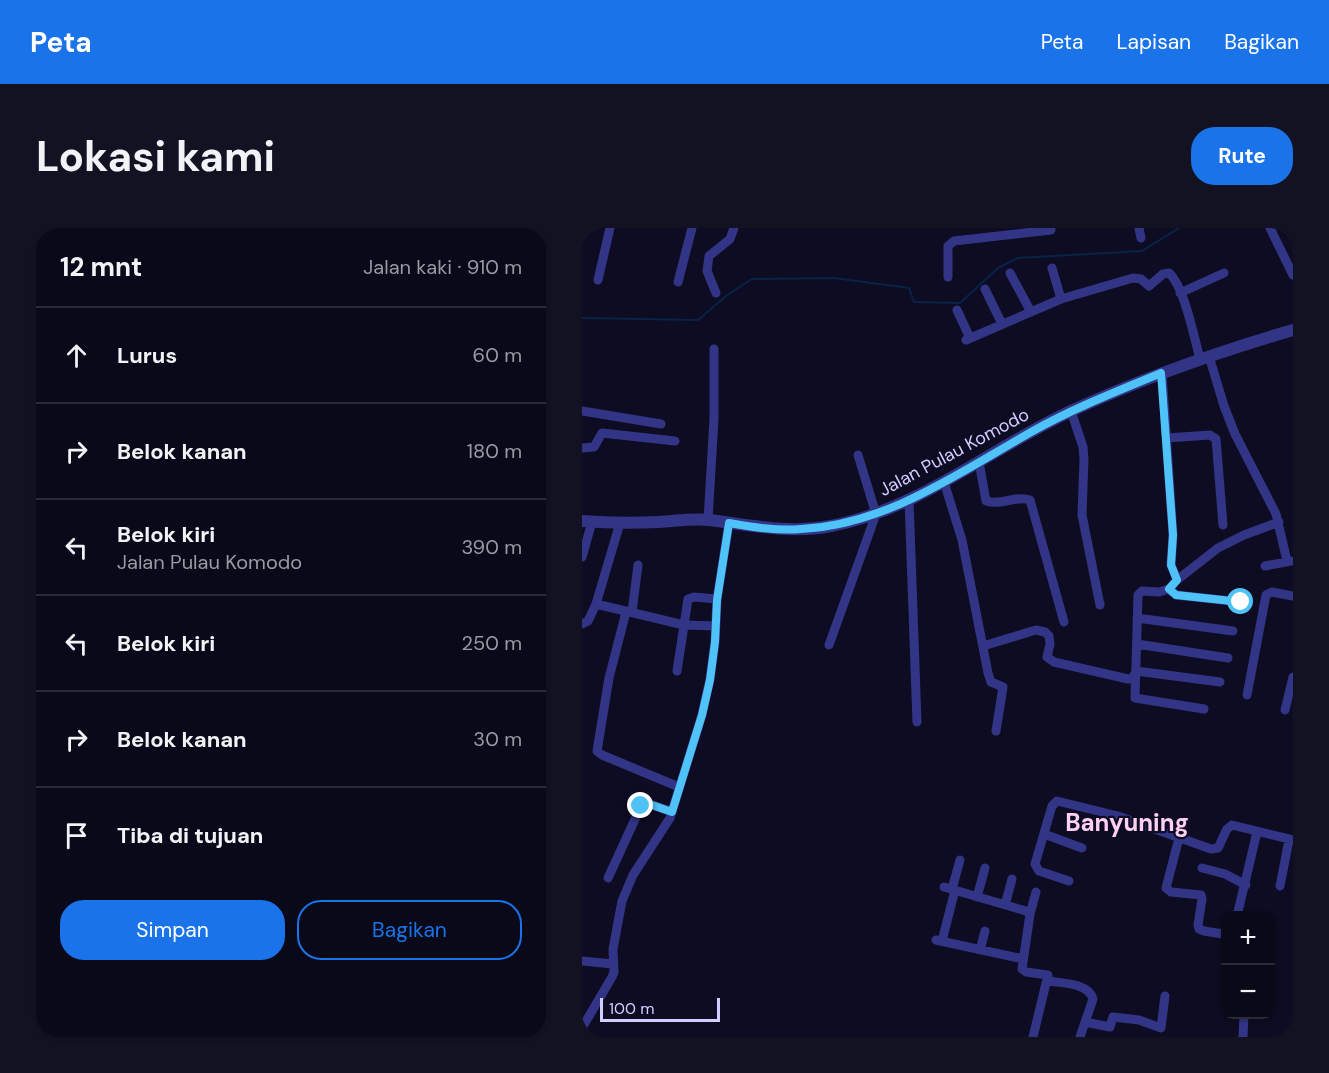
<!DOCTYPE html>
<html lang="id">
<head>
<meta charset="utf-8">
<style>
  body { margin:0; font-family:"DM Sans",sans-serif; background:#131223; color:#f1f3f6 }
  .controls { position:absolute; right:18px; bottom:18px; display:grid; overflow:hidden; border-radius:12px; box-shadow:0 2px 4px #0004 }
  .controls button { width:54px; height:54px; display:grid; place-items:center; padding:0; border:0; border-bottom:2px solid #2a2a39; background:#0a091a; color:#f1f3f6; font:30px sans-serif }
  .scale { position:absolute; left:18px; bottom:15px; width:120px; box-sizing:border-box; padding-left:6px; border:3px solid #d0ceff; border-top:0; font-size:16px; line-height:21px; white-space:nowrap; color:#d0ceff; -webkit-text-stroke:4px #0e0c23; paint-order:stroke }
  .stop { position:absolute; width:18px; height:18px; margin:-14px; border:4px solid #4fc3f7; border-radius:50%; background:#fff }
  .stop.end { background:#4fc3f7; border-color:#fff; box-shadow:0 2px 6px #0008 }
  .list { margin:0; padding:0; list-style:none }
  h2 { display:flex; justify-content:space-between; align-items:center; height:78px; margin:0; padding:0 24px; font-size:26px }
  h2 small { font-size:20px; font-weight:400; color:#999aa2 }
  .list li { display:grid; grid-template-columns:39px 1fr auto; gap:18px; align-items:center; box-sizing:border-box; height:96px; padding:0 24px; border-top:2px solid #2a2a39 }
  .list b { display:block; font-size:22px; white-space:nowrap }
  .list p { margin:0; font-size:20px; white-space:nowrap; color:#999aa2 }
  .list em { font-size:20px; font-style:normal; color:#999aa2 }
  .actions { display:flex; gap:12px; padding:18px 24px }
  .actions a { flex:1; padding:14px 0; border:2px solid #1a73e8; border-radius:24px; text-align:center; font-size:21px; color:#1a73e8 }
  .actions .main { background:#1a73e8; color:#fff }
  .icon { flex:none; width:33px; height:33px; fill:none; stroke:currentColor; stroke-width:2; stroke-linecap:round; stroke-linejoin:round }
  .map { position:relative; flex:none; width:711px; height:809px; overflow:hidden; border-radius:24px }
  header { display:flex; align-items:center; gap:36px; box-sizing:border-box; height:84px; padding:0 30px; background:#1a73e8; color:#fff }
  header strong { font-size:28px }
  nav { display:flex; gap:33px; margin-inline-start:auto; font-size:21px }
  .intro { display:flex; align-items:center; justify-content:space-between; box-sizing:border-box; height:144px; padding:0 36px }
  h1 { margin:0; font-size:42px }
  .button { padding:15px 27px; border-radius:24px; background:#1a73e8; color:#fff; font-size:21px; font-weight:700 }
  main { display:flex; gap:36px; padding:0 36px }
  aside { flex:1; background:#0a091a; border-radius:24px; box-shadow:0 2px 4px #0004 }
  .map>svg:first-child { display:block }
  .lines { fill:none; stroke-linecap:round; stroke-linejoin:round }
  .stream { stroke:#072347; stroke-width:2 }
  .minor { stroke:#323586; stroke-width:9 }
  .tertiary { stroke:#323586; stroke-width:12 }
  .route { stroke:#4fc3f7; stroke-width:8 }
  .labels { text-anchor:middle; stroke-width:4.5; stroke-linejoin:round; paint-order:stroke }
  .street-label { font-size:18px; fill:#d0ceff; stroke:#0e0c23 }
  .district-label { font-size:24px; font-weight:bold; fill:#ffd0f1; stroke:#0e0c23 }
</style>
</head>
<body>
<header>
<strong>Peta</strong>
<nav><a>Peta</a><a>Lapisan</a><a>Bagikan</a></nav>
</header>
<div class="intro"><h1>Lokasi kami</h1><a class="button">Rute</a></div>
<main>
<aside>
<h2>12 mnt<small>Jalan kaki · 910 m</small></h2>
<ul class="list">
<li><svg class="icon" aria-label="ahead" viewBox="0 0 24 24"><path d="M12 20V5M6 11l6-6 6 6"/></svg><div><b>Lurus</b></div><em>60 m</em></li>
<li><svg class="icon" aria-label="right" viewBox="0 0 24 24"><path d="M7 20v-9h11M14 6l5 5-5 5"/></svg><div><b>Belok kanan</b></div><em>180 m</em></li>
<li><svg class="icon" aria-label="left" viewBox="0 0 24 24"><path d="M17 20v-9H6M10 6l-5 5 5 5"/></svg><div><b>Belok kiri</b><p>Jalan Pulau Komodo</p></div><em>390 m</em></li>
<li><svg class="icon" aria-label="left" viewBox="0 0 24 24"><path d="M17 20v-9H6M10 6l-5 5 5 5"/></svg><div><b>Belok kiri</b></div><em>250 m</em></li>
<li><svg class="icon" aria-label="right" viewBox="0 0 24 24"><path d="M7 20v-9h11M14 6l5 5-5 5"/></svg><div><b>Belok kanan</b></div><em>30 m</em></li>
<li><svg class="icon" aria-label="arrive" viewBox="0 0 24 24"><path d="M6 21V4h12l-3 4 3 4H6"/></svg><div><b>Tiba di tujuan</b></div></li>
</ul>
<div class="actions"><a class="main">Simpan</a><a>Bagikan</a></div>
</aside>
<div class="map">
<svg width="711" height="809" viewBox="0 0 711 809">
  <rect width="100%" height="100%" fill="#0e0c23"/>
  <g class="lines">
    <!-- stream -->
    <path class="stream" d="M 0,90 L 116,92 L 144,68 L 170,51 L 252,50 L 327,60 L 332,74 L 378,75 L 416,40 L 436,30 L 560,23 L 597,0"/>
    <!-- minor -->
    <path class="minor" d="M 557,0 L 559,10
      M 688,0 L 711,47
      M 470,40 L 479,71
      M 428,45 L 449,84
      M 366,49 L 366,18 L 372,13 L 469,2
      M 16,52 L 28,0
      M 96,54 L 110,0
      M 403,61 L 420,96
      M 134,65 L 125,43 L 127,28 L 148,11 L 152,0
      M 598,65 L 642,45
      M 375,82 L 388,110
      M 384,112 L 479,71 L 551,50 L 559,51 L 567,58 L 581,46 L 587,45 C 602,58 612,109 618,131
      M 627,128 L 642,178 L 653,206 L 694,286 L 705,333
      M 580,145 L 591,307 L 589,337 L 595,352
      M 0,183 L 79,196
      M 489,183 L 501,219 L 502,231 L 500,287 L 518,377
      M 585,210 L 628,207 L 634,211 L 641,297
      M 0,220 L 12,219 L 20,205 L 93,213
      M 397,234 L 404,273 C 419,278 434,267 448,272 L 482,394
      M 362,254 L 380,312 L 406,445 L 409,454 L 421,459 L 414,503
      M 327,272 L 335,494
      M 126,292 L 132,191 L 132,121
      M 0,329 L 10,294
      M 683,338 L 709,333
      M 587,361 L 594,367 L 659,374
      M 14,376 L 102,397 L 134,398
      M 44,384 L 27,450 L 15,523 L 20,527 L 97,559
      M 50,384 L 56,337
      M 555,390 L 651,403
      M 0,396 L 6,393 L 14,376 L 38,295
      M 555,416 L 646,430
      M 247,417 L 294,286 L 276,227
      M 401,418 L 454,402 L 463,404 L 467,408 L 468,416 L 465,429 L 472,434 L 546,451 L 551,450 L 554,443 L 638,454
      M 95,443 L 106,371 L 112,369 L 135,371
      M 665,467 L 684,367 L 690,364 L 711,368
      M 622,481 L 553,470 L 556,367 L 560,363 L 577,364 L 587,361 L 595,352 L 636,320 L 662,307 L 697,294
      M 703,482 L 711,449
      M 462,606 L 500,620
      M 597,610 L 584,660 L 589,664 L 619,667 L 620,671 L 616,697 L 617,701 L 622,703 L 641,706
      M 620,640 L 643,646 L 664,657
      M 26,650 L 60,576 L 68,576 L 90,584
      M 487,653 L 457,643 L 453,636 L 470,578 L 475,573 L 536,588 L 629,621 L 636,620 L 645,601 L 650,597 L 711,612
      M 698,658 L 707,612
      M 362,659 L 444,683 L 448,686
      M 370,661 L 378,632
      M 395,669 L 403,640
      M 423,677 L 430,651
      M 655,688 L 675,604
      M 354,712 L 441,731
      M 360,713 L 373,662
      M 398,722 L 403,703
      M 0,733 L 31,736
      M 466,753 C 480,755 507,755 511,771 L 498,809
      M 503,794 L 528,799 L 531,789 L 557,792 L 579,800 L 583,768
      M 0,800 L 30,749 L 32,744 L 31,721 L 40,673 L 51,647 L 88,590 L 120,487 L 128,451 L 133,414 L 135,371 L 147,295
      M 451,809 L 466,747 L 444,744 L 440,741 L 448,686 L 454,664
      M 661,809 L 662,786"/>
    <!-- tertiary -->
    <path class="tertiary" d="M 0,293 C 26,295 52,295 77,294 C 94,293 111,290 127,292 C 168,297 207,306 249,298 C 338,281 409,220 489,183 C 561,150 636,124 711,102"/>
  </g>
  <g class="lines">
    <!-- route -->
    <path class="route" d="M 59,578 L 64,575 L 90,584 L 120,487 L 128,452 L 133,414 L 135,372 L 147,295 C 170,299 195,303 219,301 C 305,297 378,244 451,203 C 492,180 536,163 579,145 L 591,307 L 589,337 L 595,352 L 587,361 L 594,367 L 659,374"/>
  </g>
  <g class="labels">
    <!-- street labels -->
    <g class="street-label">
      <text transform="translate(372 224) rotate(-28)" y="6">Jalan Pulau Komodo</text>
    </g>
    <!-- district labels -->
    <g class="district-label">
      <text x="545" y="603">Banyuning</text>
    </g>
  </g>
</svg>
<div class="controls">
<button>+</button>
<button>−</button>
</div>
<div class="scale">100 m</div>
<div class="stop" style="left:659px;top:374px"></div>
<div class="stop end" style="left:59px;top:578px"></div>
</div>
</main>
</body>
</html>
